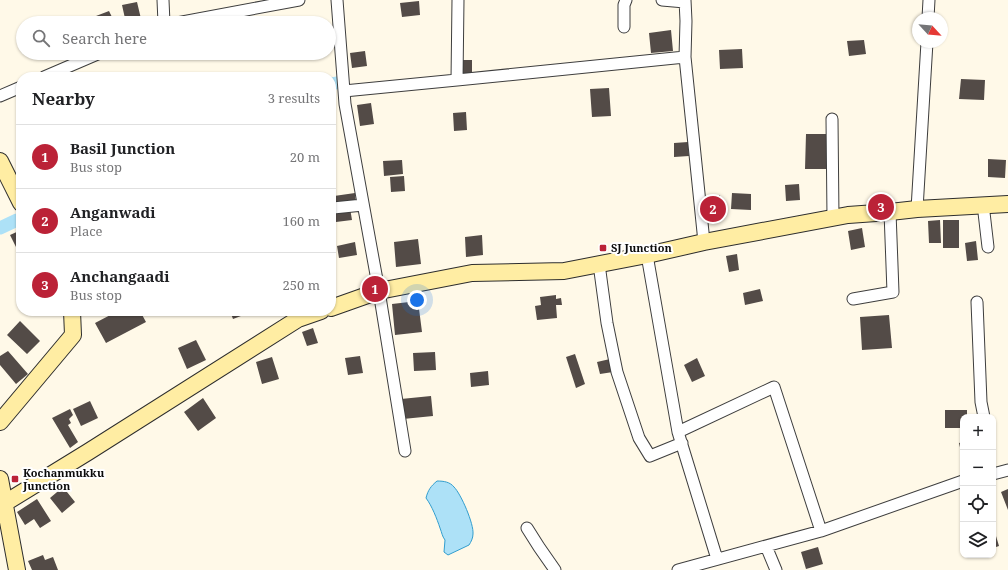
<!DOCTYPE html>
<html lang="en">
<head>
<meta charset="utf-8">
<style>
  body { margin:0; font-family:"Noto Serif",serif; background:#f2f2f2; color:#202124 }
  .controls { position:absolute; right:12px; bottom:12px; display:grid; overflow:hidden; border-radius:8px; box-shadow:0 1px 3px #0004 }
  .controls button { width:36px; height:36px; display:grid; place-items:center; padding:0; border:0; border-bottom:1px solid #e0e0e0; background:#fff; color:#202124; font:20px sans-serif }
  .compass { position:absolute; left:912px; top:12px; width:36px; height:36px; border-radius:50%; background:#fff; box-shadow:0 1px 3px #0004; rotate:116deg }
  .you { position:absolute; left:417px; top:300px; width:14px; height:14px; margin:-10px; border:3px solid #fff; border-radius:50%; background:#1a73e8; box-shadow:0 0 0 6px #1a73e833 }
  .badge { display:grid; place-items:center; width:26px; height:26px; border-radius:50%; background:#bb2237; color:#fff; font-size:13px; font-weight:700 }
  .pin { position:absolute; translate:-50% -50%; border:2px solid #fff; box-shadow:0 1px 4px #0006 }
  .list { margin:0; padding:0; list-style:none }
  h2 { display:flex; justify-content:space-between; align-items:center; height:52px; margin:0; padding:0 16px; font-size:17px }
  h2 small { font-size:13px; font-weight:400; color:#757577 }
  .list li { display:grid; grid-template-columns:26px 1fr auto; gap:12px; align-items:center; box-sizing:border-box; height:64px; padding:0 16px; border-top:1px solid #e0e0e0 }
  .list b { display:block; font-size:15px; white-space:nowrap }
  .list p { margin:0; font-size:13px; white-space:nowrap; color:#757577 }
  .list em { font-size:13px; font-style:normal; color:#757577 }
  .icon { flex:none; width:22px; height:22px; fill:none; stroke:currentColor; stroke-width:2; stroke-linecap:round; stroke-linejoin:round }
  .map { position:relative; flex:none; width:1008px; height:570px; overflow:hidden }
  .search { position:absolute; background:#fff; box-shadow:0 1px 3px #0004; left:16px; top:16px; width:320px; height:44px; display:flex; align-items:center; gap:10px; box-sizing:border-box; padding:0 14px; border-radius:22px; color:#757577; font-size:15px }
  .panel { position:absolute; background:#fff; box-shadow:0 1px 3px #0004; left:16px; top:72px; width:320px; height:244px; border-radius:16px }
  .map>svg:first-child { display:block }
  .water { fill:#ade1f7; stroke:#339ece }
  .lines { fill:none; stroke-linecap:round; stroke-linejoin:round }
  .canal { stroke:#ade1f7; stroke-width:13 }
  .building { fill:#534b47 }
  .minor-casing { stroke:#3e3e3e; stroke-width:13 }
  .secondary-casing { stroke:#2d2d2d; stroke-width:18 }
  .minor { stroke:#fff; stroke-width:11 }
  .secondary { stroke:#ffeda3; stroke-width:16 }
  .poi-dot { fill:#bb2237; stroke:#fff; stroke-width:1.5 }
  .labels { text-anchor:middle; stroke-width:4; stroke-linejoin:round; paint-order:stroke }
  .poi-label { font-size:11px; font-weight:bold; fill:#0b0b0b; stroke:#fff; text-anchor:start }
</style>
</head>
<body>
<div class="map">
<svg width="1008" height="570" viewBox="0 0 1008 570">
  <rect width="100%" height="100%" fill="#fff9e8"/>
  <!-- water -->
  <path class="water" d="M 437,481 C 444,481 450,482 454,487 C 461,494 474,524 473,534 C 473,538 471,542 469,545 L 448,555 L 444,552 L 445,540 C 442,536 442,533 440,528 C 437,519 432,506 426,498 C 428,490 431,486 437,481 Z"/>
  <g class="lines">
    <!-- canal -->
    <path class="canal" d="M 331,84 L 336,83
      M 0,228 L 17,220"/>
  </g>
  <!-- building -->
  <path class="building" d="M 419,1 L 420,15 L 402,17 L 400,3 Z
    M 137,2 L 142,23 L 126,23 L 122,5 Z
    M 109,11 L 115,23 L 99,23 L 96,16 Z
    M 671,30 L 673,51 L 651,53 L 649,33 Z
    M 864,40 L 866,54 L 849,56 L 847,41 Z
    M 742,49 L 743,68 L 720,69 L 719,50 Z
    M 365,51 L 367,66 L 352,68 L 350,53 Z
    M 463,60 L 472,60 L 472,75 L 463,76 Z
    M 961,79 L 985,80 L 984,100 L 959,99 Z
    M 609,88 L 611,116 L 592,117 L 590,89 Z
    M 371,103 L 374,124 L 360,126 L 357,105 Z
    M 466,112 L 467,130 L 454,131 L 453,113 Z
    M 806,134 L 827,134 L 827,169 L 805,169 Z
    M 688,142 L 689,156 L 674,157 L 674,143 Z
    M 988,159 L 1006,160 L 1005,178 L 988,177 Z
    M 402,160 L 403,174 L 384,176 L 383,161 Z
    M 404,176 L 405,191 L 391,192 L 390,177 Z
    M 799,184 L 800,200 L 786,201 L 785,185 Z
    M 355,193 L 356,204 L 335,206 L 334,196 Z
    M 732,193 L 751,194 L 751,210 L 731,209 Z
    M 720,195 L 722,221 L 706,222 L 704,198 Z
    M 350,208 L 352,220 L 336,222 L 335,210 Z
    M 940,220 L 941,243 L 929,243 L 928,221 Z
    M 943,220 L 959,220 L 959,248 L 943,248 Z
    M 862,228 L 865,247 L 851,250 L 848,231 Z
    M 21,230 L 21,257 L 10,235 Z
    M 482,235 L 483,255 L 466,257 L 465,237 Z
    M 418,239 L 421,264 L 396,267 L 394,242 Z
    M 976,241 L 978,260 L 967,261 L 965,243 Z
    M 355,242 L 357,255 L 339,258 L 337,246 Z
    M 737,254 L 739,270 L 729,272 L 726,256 Z
    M 760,289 L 763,301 L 745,305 L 743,293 Z
    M 556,295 L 556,299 L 561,298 L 562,305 L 556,305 L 557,318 L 537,320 L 535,306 L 541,305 L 540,297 Z
    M 418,301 L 422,332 L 395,335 L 392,304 Z
    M 118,311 L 140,311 L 146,322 L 106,343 L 95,323 Z
    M 230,311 L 254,311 L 233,319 Z
    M 889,315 L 892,348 L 862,350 L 860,317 Z
    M 20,321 L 40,341 L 27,354 L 7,335 Z
    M 313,328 L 318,343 L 307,346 L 302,332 Z
    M 196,340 L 206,360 L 187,369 L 178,348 Z
    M 8,351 L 28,374 L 16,384 L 0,365 L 0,356 Z
    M 435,352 L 436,370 L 414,371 L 413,353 Z
    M 575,354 L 585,384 L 576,388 L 566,357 Z
    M 360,356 L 363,373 L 348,375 L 345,358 Z
    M 272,357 L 279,379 L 262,384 L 256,362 Z
    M 697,358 L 705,376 L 692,382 L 684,365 Z
    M 610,359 L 613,372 L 600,374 L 597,362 Z
    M 488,371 L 489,385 L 471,387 L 470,373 Z
    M 431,396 L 433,416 L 403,419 L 401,399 Z
    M 203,398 L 216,418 L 198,431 L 184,412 Z
    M 90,401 L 98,418 L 81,426 L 73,409 Z
    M 70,409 L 73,415 L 69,419 L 71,423 L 68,425 L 78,442 L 70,448 L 52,418 Z
    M 945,410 L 967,410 L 967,417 L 963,417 L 963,428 L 945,428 Z
    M 963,442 L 963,456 L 962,456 L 959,443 Z
    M 63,487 L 75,502 L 62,513 L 50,498 Z
    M 1008,489 L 1008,510 L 1001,492 Z
    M 37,499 L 51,521 L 40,528 L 34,519 L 25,525 L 17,512 Z
    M 993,526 L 999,546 L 993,548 Z
    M 818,547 L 823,564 L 806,569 L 801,552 Z
    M 43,555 L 45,560 L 53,557 L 58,570 L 32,570 L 28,561 Z"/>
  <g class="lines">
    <!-- minor casing -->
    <g class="minor-casing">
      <path id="minor" d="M 163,0 L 164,23
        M 337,0 L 345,104 L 379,291 L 405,451
        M 662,0 L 685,2
        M 685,0 L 686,21 L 685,57 L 704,242
        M 928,18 L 929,0
        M 177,23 L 299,0
        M 624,27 L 624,5 L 626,0
        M 44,77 L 100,53
        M 457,80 L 685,57
        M 344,91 L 457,80 L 458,0
        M 0,96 L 21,87
        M 832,119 L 833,218
        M 983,204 L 988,247
        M 917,209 L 927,42
        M 331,210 L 333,208 L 363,205
        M 647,255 L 678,432 L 717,559
        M 599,264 L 607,323 L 617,372 L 639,438 L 650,456 L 682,443
        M 853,299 L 893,292 L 890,212
        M 977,302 L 981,402 L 984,417
        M 678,432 L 774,387 L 821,531
        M 993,474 L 1008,470
        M 527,528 L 539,547 L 555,570
        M 766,546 L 776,570
        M 678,570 L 821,531 L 963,481"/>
    </g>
    <!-- secondary casing -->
    <g class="secondary-casing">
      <path id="secondary" d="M 0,161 L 21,203
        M 331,308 L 379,291 L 472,273 L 564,271 L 647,255 L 704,242 L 848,215 L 890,212 L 917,209 L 1008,204
        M 0,422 L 73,335 L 72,311
        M 0,479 L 17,570
        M 5,503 L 88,452 L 298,319 L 321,311"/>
    </g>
    <!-- minor -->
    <use href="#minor" class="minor"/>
    <!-- secondary -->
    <use href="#secondary" class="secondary"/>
  </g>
  <!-- markers -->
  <g class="poi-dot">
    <rect x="599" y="244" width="8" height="8" rx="2"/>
    <rect x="11" y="475" width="8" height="8" rx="2"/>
  </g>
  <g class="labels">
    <!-- poi labels -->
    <g class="poi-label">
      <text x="611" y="252">SJ Junction</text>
      <text x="23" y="477">Kochanmukku<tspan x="23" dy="13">Junction</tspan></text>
    </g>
  </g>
</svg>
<div class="controls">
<button>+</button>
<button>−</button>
<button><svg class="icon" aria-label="locate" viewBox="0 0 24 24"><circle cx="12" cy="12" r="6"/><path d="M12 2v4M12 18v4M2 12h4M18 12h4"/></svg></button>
<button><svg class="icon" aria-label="layers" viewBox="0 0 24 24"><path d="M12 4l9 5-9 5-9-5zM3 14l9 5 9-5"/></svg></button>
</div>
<svg class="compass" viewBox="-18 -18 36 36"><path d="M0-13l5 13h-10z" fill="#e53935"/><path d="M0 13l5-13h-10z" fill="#757577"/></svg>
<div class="you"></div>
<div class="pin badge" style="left:375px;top:289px">1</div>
<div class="pin badge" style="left:713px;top:209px">2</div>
<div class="pin badge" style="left:881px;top:207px">3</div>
<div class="search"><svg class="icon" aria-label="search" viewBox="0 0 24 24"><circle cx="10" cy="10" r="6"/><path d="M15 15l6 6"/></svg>Search here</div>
<section class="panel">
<h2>Nearby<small>3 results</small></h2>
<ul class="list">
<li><span class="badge">1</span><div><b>Basil Junction</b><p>Bus stop</p></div><em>20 m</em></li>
<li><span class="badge">2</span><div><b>Anganwadi</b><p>Place</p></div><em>160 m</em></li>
<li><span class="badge">3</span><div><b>Anchangaadi</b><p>Bus stop</p></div><em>250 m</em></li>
</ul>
</section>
</div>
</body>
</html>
